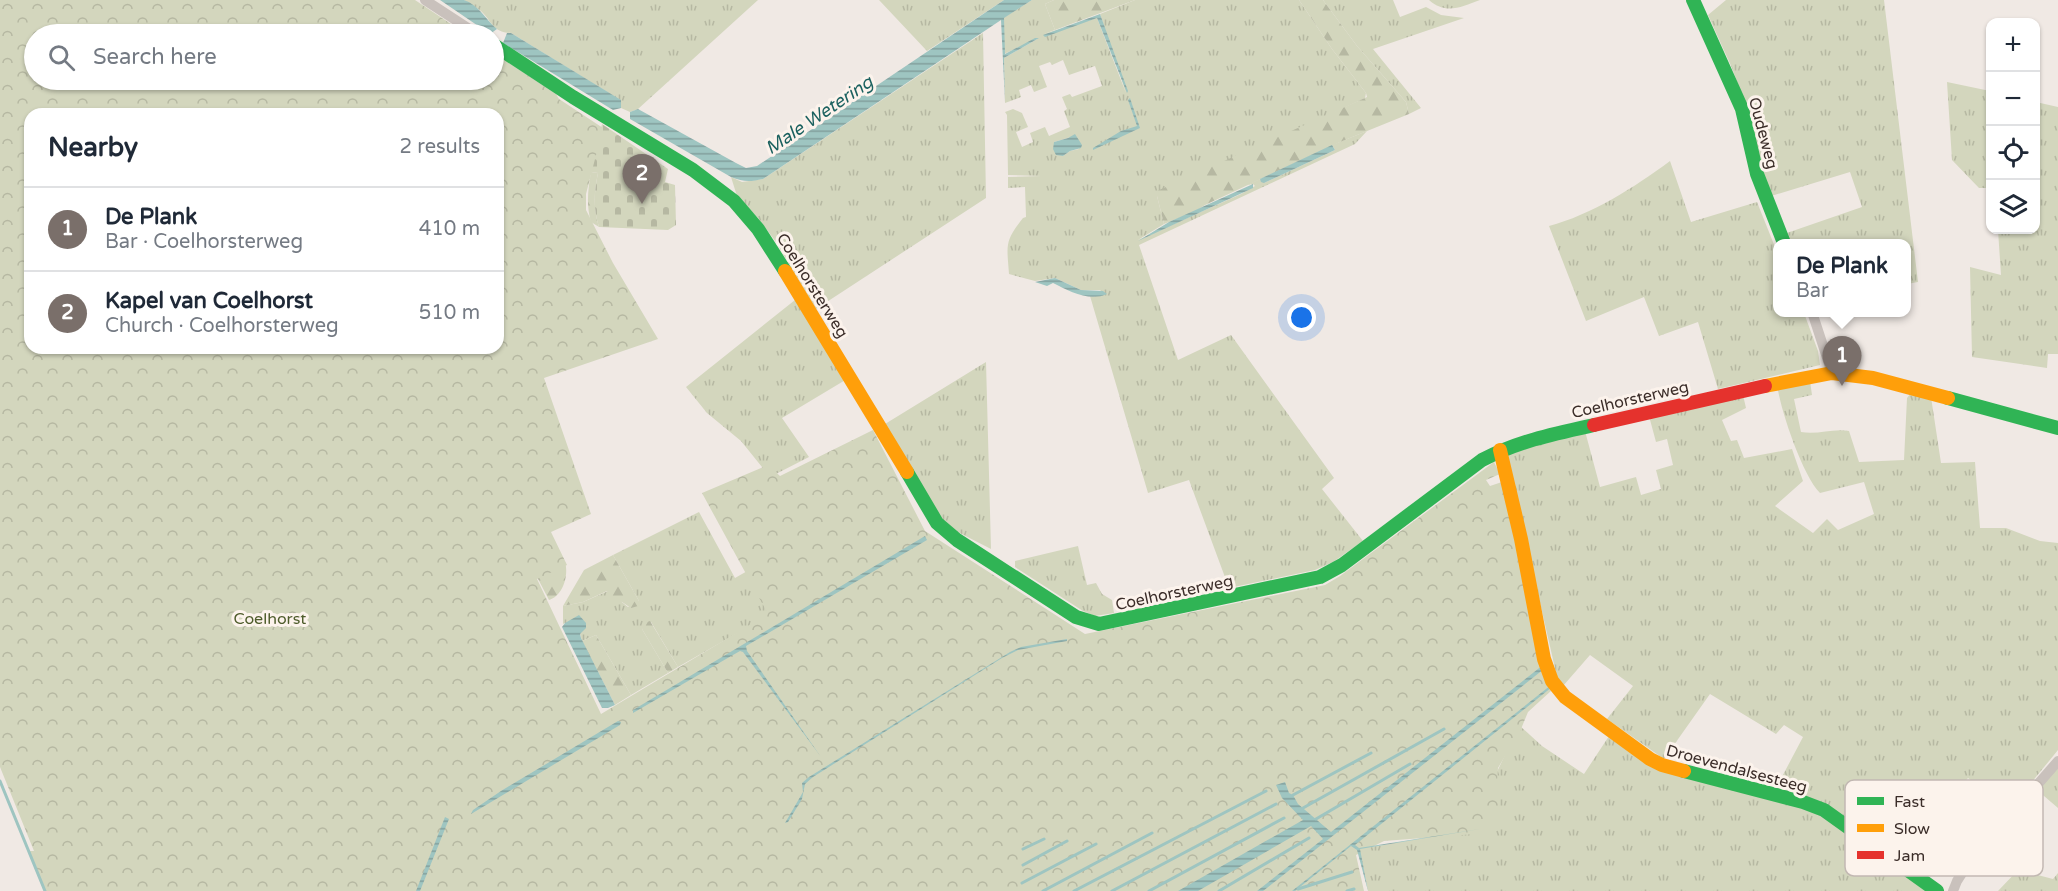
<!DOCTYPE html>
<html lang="en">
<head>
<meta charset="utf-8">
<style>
  body { margin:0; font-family:"Varela Round",sans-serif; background:#f6f6f7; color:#1f2937 }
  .controls { position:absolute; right:18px; top:18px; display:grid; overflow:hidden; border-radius:12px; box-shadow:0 2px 4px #0004 }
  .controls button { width:54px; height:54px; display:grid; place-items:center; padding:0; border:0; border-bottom:2px solid #e0e1e3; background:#fff; color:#1f2937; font:30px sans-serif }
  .you { position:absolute; left:1302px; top:318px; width:21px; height:21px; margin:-15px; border:4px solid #fff; border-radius:50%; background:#1a73e8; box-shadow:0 0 0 9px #1a73e833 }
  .badge { display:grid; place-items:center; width:39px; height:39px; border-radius:50%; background:#7a6f6a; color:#fff; font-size:20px; font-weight:700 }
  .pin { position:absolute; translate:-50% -50px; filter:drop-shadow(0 2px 3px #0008) }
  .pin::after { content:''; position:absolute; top:32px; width:21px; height:18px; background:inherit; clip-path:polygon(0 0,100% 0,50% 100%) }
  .popup { position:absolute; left:1773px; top:239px; width:138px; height:78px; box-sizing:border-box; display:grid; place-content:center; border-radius:12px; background:#fff; filter:drop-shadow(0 2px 4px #0005); font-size:20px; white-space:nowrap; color:#747a83 }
  .popup b { font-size:22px; color:#1f2937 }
  .popup::after { content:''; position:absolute; left:50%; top:100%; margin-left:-12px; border:12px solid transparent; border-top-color:#fff }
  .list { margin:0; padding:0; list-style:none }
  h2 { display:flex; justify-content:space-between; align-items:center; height:78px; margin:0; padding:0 24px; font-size:26px }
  h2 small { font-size:20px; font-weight:400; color:#747a83 }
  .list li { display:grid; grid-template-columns:39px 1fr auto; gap:18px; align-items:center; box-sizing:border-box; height:84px; padding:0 24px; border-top:2px solid #e0e1e3 }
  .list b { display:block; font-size:22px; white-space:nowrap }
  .list p { margin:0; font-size:20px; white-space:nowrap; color:#747a83 }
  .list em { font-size:20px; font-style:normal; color:#747a83 }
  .icon { flex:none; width:33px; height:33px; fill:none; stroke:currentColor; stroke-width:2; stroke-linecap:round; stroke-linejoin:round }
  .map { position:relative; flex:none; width:2058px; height:891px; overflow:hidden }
  .search { position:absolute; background:#fff; box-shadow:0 2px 4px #0004; left:24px; top:24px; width:480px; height:66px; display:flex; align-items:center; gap:15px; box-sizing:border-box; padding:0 21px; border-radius:33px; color:#747a83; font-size:22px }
  .panel { position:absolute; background:#fff; box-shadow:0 2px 4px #0004; left:24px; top:108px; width:480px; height:246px; border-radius:18px }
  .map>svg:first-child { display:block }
  .grass { fill:url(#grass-tufts); fill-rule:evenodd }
  .forest { fill:url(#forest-firs) }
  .cemetery { fill:url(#cemetery-stones) }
  .park { fill:url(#park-crowns); fill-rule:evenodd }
  .water { fill:url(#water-rules) }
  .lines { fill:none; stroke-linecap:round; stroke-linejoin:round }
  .stream { stroke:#9ec5c1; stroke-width:3 }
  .street { stroke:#c9c1bc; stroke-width:10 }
  .fast { stroke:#30b455; stroke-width:14 }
  .slow { stroke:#ff9f0a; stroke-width:14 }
  .jam { stroke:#e5322d; stroke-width:14 }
  .labels { text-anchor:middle; stroke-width:6; stroke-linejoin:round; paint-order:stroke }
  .street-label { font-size:16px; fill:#3b2d29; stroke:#fcf3ec }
  .park-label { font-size:16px; fill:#4e5c2b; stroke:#fcf3ec }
  .water-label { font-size:18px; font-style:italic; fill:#1b615f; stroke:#fcf3ec }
  .key { fill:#fcf3ec; stroke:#c2b8b2; stroke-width:1.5 }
  .key-label { font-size:16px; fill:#3b2d29 }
</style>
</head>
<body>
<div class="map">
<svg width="2058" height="891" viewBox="0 0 2058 891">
  <defs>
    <pattern id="grass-tufts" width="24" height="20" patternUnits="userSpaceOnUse" patternTransform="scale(1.5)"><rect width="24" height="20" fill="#d3d6bd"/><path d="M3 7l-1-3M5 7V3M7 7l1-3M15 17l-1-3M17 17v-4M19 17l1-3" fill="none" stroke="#b6b8a2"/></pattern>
    <pattern id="forest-firs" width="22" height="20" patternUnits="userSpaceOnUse" patternTransform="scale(1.5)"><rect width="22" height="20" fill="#d3d6bd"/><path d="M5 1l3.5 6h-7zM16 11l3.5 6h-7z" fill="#b6b8a2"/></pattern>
    <pattern id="cemetery-stones" width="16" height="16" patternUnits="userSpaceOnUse" patternTransform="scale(1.5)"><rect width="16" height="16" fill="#d3d6bd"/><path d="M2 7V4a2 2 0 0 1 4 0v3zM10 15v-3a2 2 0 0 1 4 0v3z" fill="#b6b8a2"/></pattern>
    <pattern id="park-crowns" width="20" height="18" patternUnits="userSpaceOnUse" patternTransform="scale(1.5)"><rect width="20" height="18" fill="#d3d6bd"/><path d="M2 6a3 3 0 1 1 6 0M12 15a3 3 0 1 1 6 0" fill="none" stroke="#b6b8a2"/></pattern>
    <pattern id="water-rules" width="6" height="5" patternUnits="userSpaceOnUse" patternTransform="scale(1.5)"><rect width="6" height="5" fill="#9ec5c1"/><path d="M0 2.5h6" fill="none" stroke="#82a09d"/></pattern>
  </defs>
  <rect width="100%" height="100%" fill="#f0e9e4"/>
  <!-- grass -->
  <path class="grass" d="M 464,0 L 758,0 L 638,109 L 630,112 L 621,108 L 620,100 L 511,33 C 493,33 491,20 481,11 C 476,7 469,4 464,0 Z
    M 879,0 L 1004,0 L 927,51 Z
    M 1032,0 L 1054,0 L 1045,4 L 1055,30 L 1044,34 L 1097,18 L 1126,93 L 1100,14 L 1135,0 L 1299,0 L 1332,49 L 1366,93 L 1365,98 L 1157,196 L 1164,224 L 1138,240 L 1241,194 L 1255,186 L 1253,184 L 1247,185 L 1260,179 L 1264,183 L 1335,150 L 1332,145 L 1367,131 L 1355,144 L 1139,245 L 1178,360 L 1231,335 L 1334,478 L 1322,489 L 1363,541 L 1333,562 L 1315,570 L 1229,588 L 1189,480 L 1148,493 L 1090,296 L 1094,297 L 1101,290 L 1081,290 L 1055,278 L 1035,281 L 1009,274 C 1007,245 1004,242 1023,218 L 1026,217 L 1025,187 L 1008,188 L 1008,177 L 1041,176 L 1008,175 L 1007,115 L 1005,112 L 1013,109 L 1022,113 L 1028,127 L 1016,132 L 1022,147 L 1033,142 L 1030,133 L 1045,127 L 1049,136 L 1070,127 L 1064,111 L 1067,109 L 1062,97 L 1070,94 L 1072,97 L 1102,86 L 1095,66 L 1069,75 L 1063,60 L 1052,65 L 1050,62 L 1039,66 L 1047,87 L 1034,92 L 1031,85 L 1019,90 L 1021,97 L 1005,103 L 1004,58 L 1039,38 L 1004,54 L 1003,18 ZM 1071,137 L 1079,149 L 1070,151 L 1063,156 L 1054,142 Z
    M 1323,0 L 1393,0 L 1400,17 L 1426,7 L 1441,15 L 1464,18 L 1373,49 L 1421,108 L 1409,114 L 1406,102 L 1357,46 Z
    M 1429,0 L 1480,0 C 1461,7 1446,15 1429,0 Z
    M 1726,0 L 1884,0 L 1918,282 L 1907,284 L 1906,243 L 1788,243 L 1784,234 L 1862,207 L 1850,172 L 1768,197 L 1743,98 L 1732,68 L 1708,15 Z
    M 983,33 L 986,198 L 816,309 L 776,242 L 758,218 L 737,196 L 731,177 L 742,182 L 763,179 Z
    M 1947,82 L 1990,91 L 1990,211 L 1988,211 L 1988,188 L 1979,188 L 1952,160 Z
    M 2036,102 L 2058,107 L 2058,354 L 2048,354 L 2047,368 L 1972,357 L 1970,267 L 2001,275 L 1998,230 L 2036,230 Z
    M 1670,161 L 1691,222 L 1757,202 L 1777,252 L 1778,312 L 1804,313 L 1818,351 L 1820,365 L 1718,389 L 1698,322 L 1659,336 L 1644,297 L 1586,321 L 1549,226 C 1591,215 1635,187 1670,161 Z
    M 795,300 L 847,379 L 782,418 L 809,457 L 770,477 L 741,441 L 707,413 L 686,387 Z
    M 986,362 L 991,549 L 950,528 L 935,512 L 885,424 Z
    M 1810,381 L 1812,395 L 1794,399 L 1801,432 C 1818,435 1833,428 1849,431 L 1859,462 L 1904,460 L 1907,398 L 1911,393 L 1931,397 L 1941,463 L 1975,462 L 1980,528 L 2006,528 L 2040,541 L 2058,543 L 2058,750 L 2009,810 L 1968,778 L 1938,813 L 1893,780 L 1856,826 L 1775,790 L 1803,737 L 1784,725 L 1776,734 L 1710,694 L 1664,759 L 1607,719 L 1633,686 L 1590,655 L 1563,686 L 1557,677 L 1507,458 L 1511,452 L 1585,431 L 1600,487 L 1636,477 L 1641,495 L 1661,489 L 1656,470 L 1673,465 L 1667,439 L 1656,442 L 1649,416 L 1743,395 L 1746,408 L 1722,420 L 1731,441 L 1737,440 L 1744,458 L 1792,449 L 1803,481 L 1775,506 L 1813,533 L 1827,519 L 1838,530 L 1874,514 L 1864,482 L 1820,493 C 1803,476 1782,414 1778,390 Z
    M 699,512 L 735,578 L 749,570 L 773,613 L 678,667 L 651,622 L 642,629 L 668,673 L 631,695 L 596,635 L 582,641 L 580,634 L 586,626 L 565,623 L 563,624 L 563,606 L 583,602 L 608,591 L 628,607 L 639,601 L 613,555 Z
    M 1078,546 L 1087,585 L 1096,583 L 1102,594 L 1112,600 L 1114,613 L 1095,616 L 1083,611 L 1015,567 L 1015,561 Z
    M 1519,725 L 1542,746 L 1584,774 L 1611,733 L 1643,758 L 1809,807 L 1930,891 L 1368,891 L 1359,849 L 1484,828 L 1496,774 Z
    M 2058,765 L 2058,808 L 2037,790 Z
    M 2018,870 L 2053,879 L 2058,873 L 2058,891 L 1998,891 Z"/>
  <!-- forest -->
  <path class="forest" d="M 1054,0 L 1135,0 L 1055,30 L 1045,4 Z
    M 1299,0 L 1323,0 L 1357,46 L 1406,102 L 1409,114 L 1340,142 L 1205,205 L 1194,212 L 1164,224 L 1157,196 L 1157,191 L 1367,97 L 1366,93 L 1332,49 Z
    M 591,172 L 598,173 C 594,192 593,208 599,227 L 591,222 C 586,205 588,189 591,172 Z
    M 613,555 L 639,601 L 638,606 L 631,608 L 622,602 L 614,601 L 607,591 L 583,602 L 563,606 L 584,570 Z
    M 565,562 C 569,575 563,596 549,600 L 537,577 Z
    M 650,621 L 678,667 L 668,673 L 642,629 L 644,623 Z
    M 596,635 L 631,695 L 615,705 L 582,641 Z"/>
  <!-- cemetery -->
  <path class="cemetery" d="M 602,124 L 668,169 L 665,182 L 675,185 L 676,225 L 668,230 L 599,227 C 593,208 594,192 598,173 L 591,172 Z"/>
  <!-- park -->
  <path class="park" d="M 0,0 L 415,0 L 466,34 L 34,34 L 34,80 L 494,80 L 494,53 L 556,94 L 559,99 L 603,128 L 586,194 L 586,210 L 613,263 L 658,339 L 544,378 L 591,514 L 551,532 L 567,565 L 537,579 L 601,714 L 768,614 L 702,493 L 768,465 L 780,476 L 873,430 L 925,531 L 1085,634 L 1325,585 L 1340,576 L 1494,462 L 1500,474 L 1486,480 L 1490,486 L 1502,482 L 1552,690 L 1528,712 L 1521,729 L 1498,768 L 1497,784 L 1500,805 L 1483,837 L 1475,834 L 1384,841 L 1356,855 L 1364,891 L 44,891 L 28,851 L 34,851 L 0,767 ZM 30,114 L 498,114 L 498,348 L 30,348 Z"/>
  <!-- water -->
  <path class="water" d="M 440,0 C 447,0 457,0 464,0 C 479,5 486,20 497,29 L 490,34 Z
    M 1004,0 L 1032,0 L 1004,18 L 1005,54 L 1035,38 L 1039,38 L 1004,58 L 1005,102 L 1001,20 L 763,179 C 750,182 743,182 731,177 L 630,119 L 630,112 L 638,109 L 736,163 L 746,168 L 757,166 Z
    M 1100,14 L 1128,91 L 1127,93 L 1097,18 L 1045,37 L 1043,35 Z
    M 507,33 L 511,33 L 621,100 L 621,108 L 613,110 L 503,43 Z
    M 1130,98 L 1140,128 L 1093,150 L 1093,148 L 1121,131 L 1137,126 L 1128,100 Z
    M 1075,134 L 1082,145 L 1081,148 L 1070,151 L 1063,156 L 1056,155 L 1053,149 L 1054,142 L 1068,138 Z
    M 1332,145 L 1335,150 L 1264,183 L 1261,182 L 1260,179 Z
    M 1253,184 L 1253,188 L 1138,241 L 1169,222 Z
    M 1055,278 L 1081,290 L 1103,291 L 1107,294 C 1089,302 1069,291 1053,283 L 1047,286 L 1035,282 Z
    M 925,536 L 927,540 L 746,646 L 747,651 L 821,757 L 743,652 L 740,651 L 726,659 L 633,713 L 633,710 Z
    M 579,615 L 586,623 L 586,628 L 580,634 L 581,638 L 615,705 L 608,708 L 602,708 L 562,627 L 565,623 Z
    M 1067,639 L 1067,641 L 1018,650 L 1002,658 L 813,777 L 805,784 L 802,799 L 788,822 L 785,823 L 803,792 L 802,783 L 809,777 L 1010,652 L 1021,647 Z
    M 1543,665 L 1544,669 L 1263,891 L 1257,891 L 1323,839 L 1311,826 L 1198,891 L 1178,891 L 1303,820 L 1282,798 L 1276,785 L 1285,782 L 1289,793 L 1293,795 L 1298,804 L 1331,832 Z
    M 1551,685 L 1552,687 L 1355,845 L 1359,848 L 1480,829 L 1360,849 L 1368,891 L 1357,850 L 1351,846 L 1295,891 L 1292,891 Z
    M 618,721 L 621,722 L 620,725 L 471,814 L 473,810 L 501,791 Z
    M 445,817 L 449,819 L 420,891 L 416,891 Z"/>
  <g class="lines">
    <!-- stream -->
    <path class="stream" d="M 0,781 L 45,891
      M 1293,795 L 1371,753
      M 1303,808 L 1444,729
      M 1316,819 L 1410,764
      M 1023,849 L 1044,839
      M 1023,865 L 1067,841
      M 1022,883 L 1096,844
      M 1298,889 L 1352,872
      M 1043,891 L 1152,833
      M 1074,891 L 1266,791
      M 1112,891 L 1276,804
      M 1149,891 L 1284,818
      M 1219,891 L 1309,838
      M 1347,891 L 1354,889"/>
    <!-- street -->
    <path class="street" d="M 425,0 L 477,34
      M 1812,312 L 1832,373
      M 1953,891 L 1957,881 L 1966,867 L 2058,761"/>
    <!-- fast -->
    <path class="fast" d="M 1693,0 L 1742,109 L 1757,174 L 1784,243
      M 494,45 L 573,97 L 693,170 L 734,201 L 758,229 L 785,271
      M 1948,398 L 2058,428
      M 907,472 L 937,523 L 957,540 L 1076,617 L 1099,624 L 1320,577 L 1342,565 L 1482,460 C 1519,441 1553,434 1594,425
      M 1684,771 L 1803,802 L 1824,810 L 1937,891"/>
    <!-- slow -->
    <path class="slow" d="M 785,271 L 907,472
      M 1765,386 L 1832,373 L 1873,378 L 1948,398
      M 1500,450 L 1521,539 L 1544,659 L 1552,681 L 1565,697 L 1650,759 L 1662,765 L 1684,771"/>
    <!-- jam -->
    <path class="jam" d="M 1594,425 L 1765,386"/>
  </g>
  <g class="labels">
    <!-- street labels -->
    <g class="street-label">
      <text transform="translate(1764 133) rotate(75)" y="6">Oudeweg</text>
      <text transform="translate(813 285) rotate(58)" y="6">Coelhorsterweg</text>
      <text transform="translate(1630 399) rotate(-13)" y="6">Coelhorsterweg</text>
      <text transform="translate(1174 592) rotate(-12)" y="6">Coelhorsterweg</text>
      <text transform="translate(1737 768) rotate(15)" y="6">Droevendalsesteeg</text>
    </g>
    <!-- park labels -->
    <g class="park-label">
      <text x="270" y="624">Coelhorst</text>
    </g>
    <!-- water labels -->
    <g class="water-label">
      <text transform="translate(819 115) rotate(-34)" y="6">Male Wetering</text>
    </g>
  </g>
  <!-- legend -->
  <rect x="1845" y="780" width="198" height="96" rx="9" class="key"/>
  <rect x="1857" y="797" width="27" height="8" fill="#30b455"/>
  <rect x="1857" y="824" width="27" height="8" fill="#ff9f0a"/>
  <rect x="1857" y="851" width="27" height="8" fill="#e5322d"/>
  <g class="key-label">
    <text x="1894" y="807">Fast</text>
    <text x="1894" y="834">Slow</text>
    <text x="1894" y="861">Jam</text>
  </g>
</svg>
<div class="controls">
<button>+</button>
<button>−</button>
<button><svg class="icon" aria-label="locate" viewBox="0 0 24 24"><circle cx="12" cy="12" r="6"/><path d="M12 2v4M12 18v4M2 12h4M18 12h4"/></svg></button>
<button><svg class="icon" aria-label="layers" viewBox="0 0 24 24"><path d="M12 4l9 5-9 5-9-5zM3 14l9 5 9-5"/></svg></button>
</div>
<div class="you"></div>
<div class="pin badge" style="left:1842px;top:386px">1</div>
<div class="popup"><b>De Plank</b>Bar</div>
<div class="pin badge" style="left:642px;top:204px">2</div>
<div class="search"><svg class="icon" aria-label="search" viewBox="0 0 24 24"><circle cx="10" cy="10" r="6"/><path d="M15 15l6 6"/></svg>Search here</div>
<section class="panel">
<h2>Nearby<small>2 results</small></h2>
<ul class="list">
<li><span class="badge">1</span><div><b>De Plank</b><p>Bar · Coelhorsterweg</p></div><em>410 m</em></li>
<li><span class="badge">2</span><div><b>Kapel van Coelhorst</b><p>Church · Coelhorsterweg</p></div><em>510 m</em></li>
</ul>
</section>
</div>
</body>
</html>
